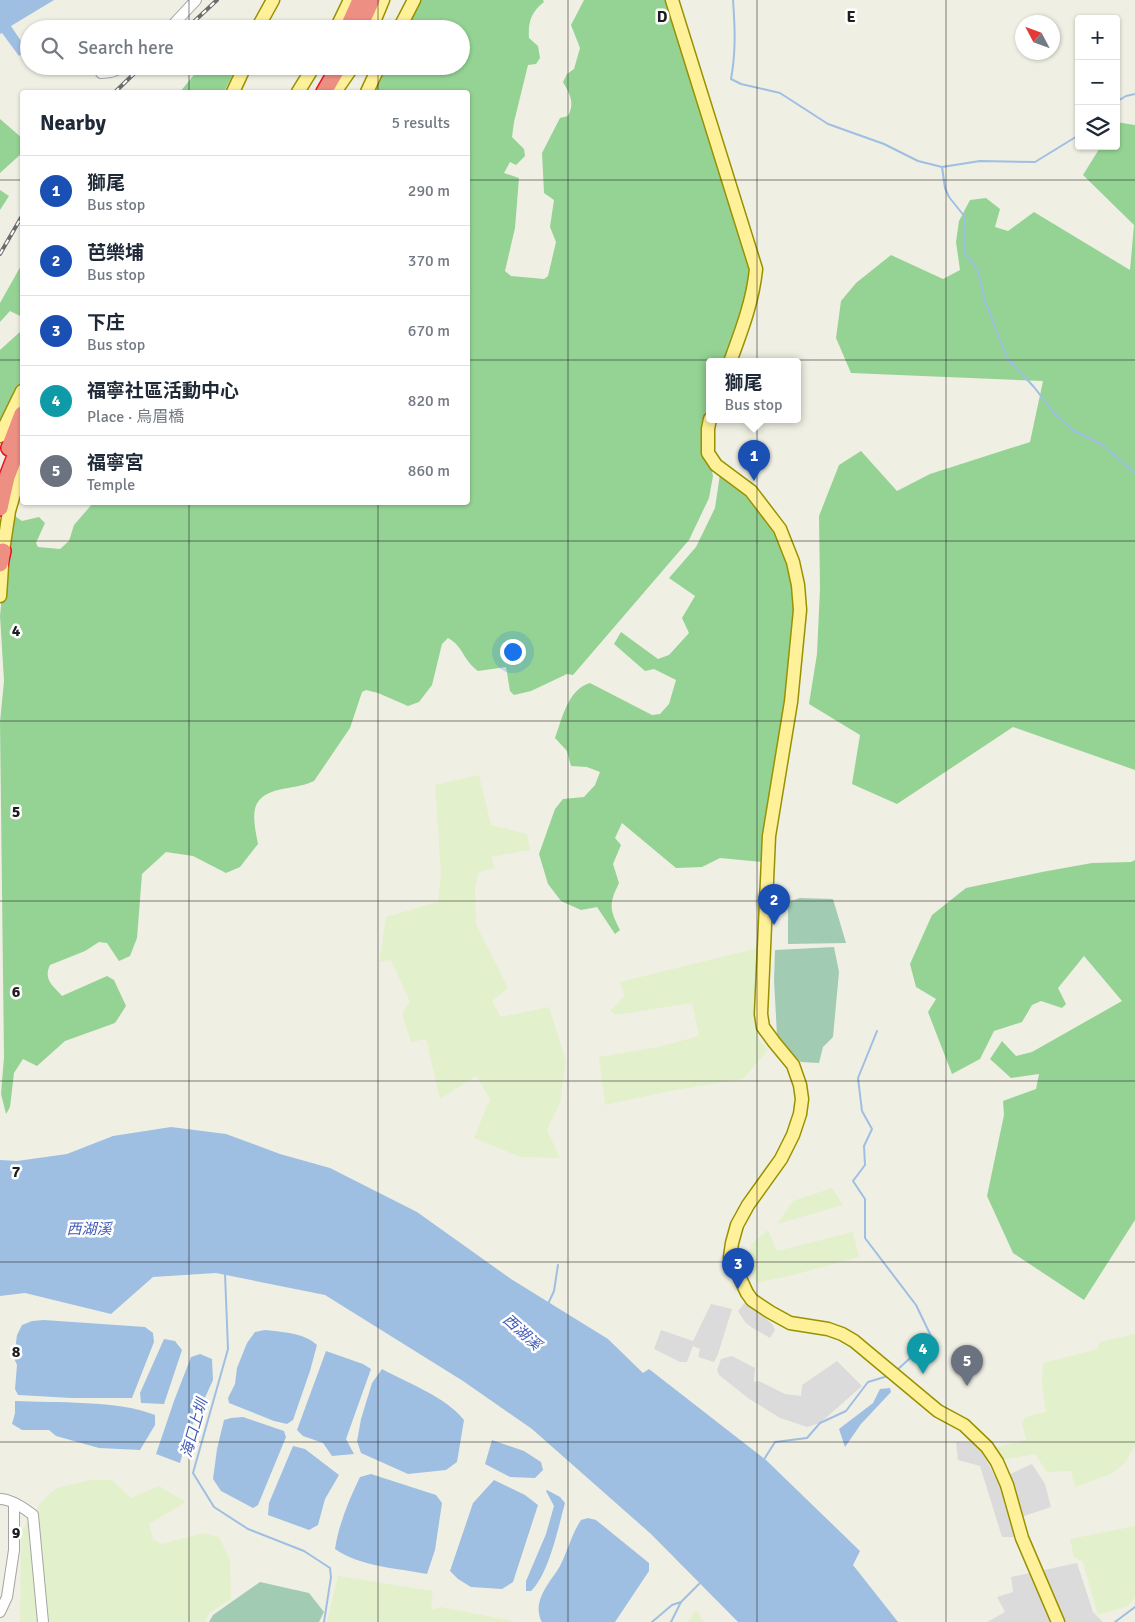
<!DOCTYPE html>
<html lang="en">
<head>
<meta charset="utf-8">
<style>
  body { margin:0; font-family:Signika,"Noto Sans TC",sans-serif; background:#f2f2f3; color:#1f2937 }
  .controls { position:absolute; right:15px; top:15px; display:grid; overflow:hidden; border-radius:5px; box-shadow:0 1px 4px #0004 }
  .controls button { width:45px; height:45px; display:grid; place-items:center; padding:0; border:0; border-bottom:1px solid #e0e1e3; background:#fff; color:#1f2937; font:25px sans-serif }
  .compass { position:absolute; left:1015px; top:15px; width:45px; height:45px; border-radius:50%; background:#fff; box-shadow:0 1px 4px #0004; rotate:311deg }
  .you { position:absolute; left:512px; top:651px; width:18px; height:18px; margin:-12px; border:4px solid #fff; border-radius:50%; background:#1a73e8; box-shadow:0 0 0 8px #1a73e833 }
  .badge { display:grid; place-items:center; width:32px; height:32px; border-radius:50%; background:#b45309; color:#fff; font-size:16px; font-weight:700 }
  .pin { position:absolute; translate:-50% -41px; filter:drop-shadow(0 1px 2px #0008) }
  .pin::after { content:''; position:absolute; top:26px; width:18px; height:15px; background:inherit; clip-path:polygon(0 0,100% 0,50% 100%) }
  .popup { position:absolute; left:706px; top:358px; width:95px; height:65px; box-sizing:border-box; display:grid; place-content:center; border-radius:5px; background:#fff; filter:drop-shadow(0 1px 4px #0005); font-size:16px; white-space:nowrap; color:#747a83 }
  .popup b { font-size:19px; color:#1f2937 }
  .popup::after { content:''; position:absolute; left:50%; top:100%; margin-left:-10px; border:10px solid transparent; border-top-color:#fff }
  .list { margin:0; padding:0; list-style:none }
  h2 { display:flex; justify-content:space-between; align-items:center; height:65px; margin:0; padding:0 20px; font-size:21px }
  h2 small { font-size:16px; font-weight:400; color:#747a83 }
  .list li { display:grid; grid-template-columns:32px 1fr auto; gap:15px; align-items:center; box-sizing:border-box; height:70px; padding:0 20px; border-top:1px solid #e0e1e3 }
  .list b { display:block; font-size:19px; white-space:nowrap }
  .list p { margin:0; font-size:16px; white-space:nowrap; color:#747a83 }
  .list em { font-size:16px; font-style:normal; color:#747a83 }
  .icon { flex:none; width:28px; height:28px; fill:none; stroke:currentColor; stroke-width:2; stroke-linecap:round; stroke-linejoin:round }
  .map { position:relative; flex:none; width:1135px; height:1622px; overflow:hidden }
  .search { position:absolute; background:#fff; box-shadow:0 1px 4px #0004; left:20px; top:20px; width:450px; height:55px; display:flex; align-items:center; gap:12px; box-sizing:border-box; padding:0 18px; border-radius:28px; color:#747a83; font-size:19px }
  .panel { position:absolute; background:#fff; box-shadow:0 1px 4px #0004; left:20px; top:90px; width:450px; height:415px; border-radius:5px }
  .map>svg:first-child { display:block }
  .residential { fill:#dcdbdb }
  .farmland { fill:#e3f0cc }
  .forest { fill:#94d394 }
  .cemetery { fill:#a2cbb4 }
  .water { fill:#9fbfe2 }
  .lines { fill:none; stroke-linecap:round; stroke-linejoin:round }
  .stream { stroke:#9fbfe2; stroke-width:2 }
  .minor-casing { stroke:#a5a5a5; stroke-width:12 }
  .major-casing { stroke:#989200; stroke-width:15 }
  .highway-casing { stroke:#e9141f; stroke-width:18 }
  .minor { stroke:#fff; stroke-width:10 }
  .major { stroke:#fff199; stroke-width:12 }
  .highway { stroke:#ee8f84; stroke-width:15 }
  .rail-casing { stroke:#6c6c6c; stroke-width:4 }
  .rail { stroke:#fff; stroke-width:2; stroke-dasharray:5.5; stroke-linecap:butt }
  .grid { fill:none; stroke:#1e1e1e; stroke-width:1; stroke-opacity:0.55 }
  .labels { text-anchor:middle; stroke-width:5; stroke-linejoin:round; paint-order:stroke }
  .water-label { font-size:15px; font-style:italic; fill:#425ab6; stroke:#fff }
  .grid-label { font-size:16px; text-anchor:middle; font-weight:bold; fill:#1e1e1e; stroke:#fff; stroke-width:5; stroke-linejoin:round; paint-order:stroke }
</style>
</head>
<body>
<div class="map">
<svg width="1135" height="1622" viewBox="0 0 1135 1622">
  <rect width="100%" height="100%" fill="#f0efe3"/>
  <!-- residential -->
  <path class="residential" d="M 746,1301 L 772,1324 L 775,1330 L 770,1338 L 751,1327 L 745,1322 L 738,1311 Z
    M 711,1304 L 732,1309 L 718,1354 L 714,1362 L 698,1357 L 700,1349 L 693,1346 L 687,1362 L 680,1362 L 654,1349 L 661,1330 L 693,1341 Z
    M 732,1356 L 755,1368 L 754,1382 L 759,1381 L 785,1394 L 801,1396 L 802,1385 L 837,1361 L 862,1386 L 820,1423 L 807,1427 L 780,1418 L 748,1398 L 719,1375 L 717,1370 L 721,1359 Z
    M 956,1442 L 972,1443 L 979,1447 L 997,1480 L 1032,1464 L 1045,1484 L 1051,1507 L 1012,1520 L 1016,1537 L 1002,1537 L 980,1466 L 958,1460 Z
    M 1077,1563 L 1093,1612 L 1103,1622 L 987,1622 L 1005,1612 L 997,1597 L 1013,1592 L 1011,1577 Z"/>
  <!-- farmland -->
  <path class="farmland" d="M 479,775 L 491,825 L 527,834 L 530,850 L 491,857 L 495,868 L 479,872 L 475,887 L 476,925 L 508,988 L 492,1001 L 501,1017 L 549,1007 L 566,1061 L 560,1103 L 547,1130 L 560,1158 L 520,1157 L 474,1138 L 490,1099 L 476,1076 L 440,1099 L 426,1039 L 411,1042 L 402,1014 L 410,1002 L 391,960 L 379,962 L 386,917 L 438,902 L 441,874 L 435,785 Z
    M 758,948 L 755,1016 L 758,1038 L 768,1050 L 743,1079 L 675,1090 L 605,1105 L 599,1057 L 658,1047 L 699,1036 L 692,1003 L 616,1015 L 610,1011 L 624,996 L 620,982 Z
    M 832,1188 L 843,1205 L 777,1224 L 793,1201 Z
    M 768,1230 L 777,1251 L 853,1232 L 859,1257 L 793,1275 L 756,1283 L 748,1263 L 751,1244 Z
    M 1135,1334 L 1135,1445 L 1125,1463 L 1111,1474 L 1075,1487 L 1071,1471 L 1047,1472 L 1035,1454 L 1002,1460 L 994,1448 L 1026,1440 L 1022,1423 L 1025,1417 L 1046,1412 L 1042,1385 L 1043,1363 L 1098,1349 L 1099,1342 Z
    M 91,1480 L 112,1480 L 131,1498 L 159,1486 L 186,1502 L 149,1524 L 153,1539 L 162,1544 L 203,1533 L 219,1537 L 230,1560 L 231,1599 L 208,1614 L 205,1622 L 20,1622 L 21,1532 L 42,1501 L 57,1488 Z
    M 1135,1526 L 1135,1597 L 1128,1606 L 1098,1615 L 1083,1562 L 1074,1557 L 1070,1539 Z
    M 338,1576 L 433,1591 L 431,1610 L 440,1607 L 519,1622 L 327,1622 Z
    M 696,1610 L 704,1622 L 688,1622 Z"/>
  <!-- forest -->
  <path class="forest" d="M 421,0 L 543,0 L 544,2 C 531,12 528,22 529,38 L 538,46 L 540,58 L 536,64 L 528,65 L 514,122 L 512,137 L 524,149 L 525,156 L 516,165 L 510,162 L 504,173 L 519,178 L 515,228 L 505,271 L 511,276 L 544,279 L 548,276 L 556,242 L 550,227 L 554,200 L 544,193 L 542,153 L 560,118 L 568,116 C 575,103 570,94 563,82 L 567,74 L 574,69 L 580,48 L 571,25 L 584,0 L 666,0 L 670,5 L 752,259 L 747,294 L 724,362 L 710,362 L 710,404 L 703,430 L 713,476 L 709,498 L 689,540 L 573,675 L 567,674 L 531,691 L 514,695 L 510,691 L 506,667 L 478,671 C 462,659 464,647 448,638 L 442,644 L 432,685 L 419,702 L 408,706 L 378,693 L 366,690 L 362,692 L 350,728 L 314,781 C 306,785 298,786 288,788 C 250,794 251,810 258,844 L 240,867 L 226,873 L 193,856 L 166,852 L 142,874 L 137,938 L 130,956 L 119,961 L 107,943 L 99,942 L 85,951 L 50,965 C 43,980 53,985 62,996 L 107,976 L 114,980 L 126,1006 L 115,1023 L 65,1041 L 37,1066 L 23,1059 L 14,1073 L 10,1107 L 6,1114 L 1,1094 L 4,1057 L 0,722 L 4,681 L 0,616 L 9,523 L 15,516 L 22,521 L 39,517 L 45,523 L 36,543 L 38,547 L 60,549 L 69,541 L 74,525 L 93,503 L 468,502 L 468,92 L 375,92 L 387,66 L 461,66 L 461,29 L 406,29 Z
    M 201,66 L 237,66 L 224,92 L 180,92 Z
    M 0,119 L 22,138 L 22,153 L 0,173 Z
    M 1116,122 L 1135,125 L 1135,770 L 1013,727 L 897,804 L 852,784 L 860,735 L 809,704 L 817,654 L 820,589 L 819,516 L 839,465 L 861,451 L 897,491 L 930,474 L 1030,442 L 1043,381 L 851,373 L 836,338 L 841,301 L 856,283 L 891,255 L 943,279 L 960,270 L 956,242 L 959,221 L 970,200 L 986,198 L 1000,209 L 995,227 L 1008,231 L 1034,212 L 1130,270 L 1134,225 L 1083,175 L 1101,146 L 1116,146 Z
    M 0,190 L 9,196 L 0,210 Z
    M 22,264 L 22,317 L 10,311 L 0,322 L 0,303 Z
    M 22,330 L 22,380 L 11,401 L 0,425 L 0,350 Z
    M 726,469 L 781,530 L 794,598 L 785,715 L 762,862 L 720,858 L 702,867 L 676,868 L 622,823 L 615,838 L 621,845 L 613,864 L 619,883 C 609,904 609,908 620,930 L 615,934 L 597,907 L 581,910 L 561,901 L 548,884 L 539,854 L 555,809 L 563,799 L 584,797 L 595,785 L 600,772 L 587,767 L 571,766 L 567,751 L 555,738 C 562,719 568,689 590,683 L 652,715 L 660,714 L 669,704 L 676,680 L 654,669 L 645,671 L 614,644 L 621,632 L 658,659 L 669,655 L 689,633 L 682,618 L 695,596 L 669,578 L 696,547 L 715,508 L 720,474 Z
    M 1135,860 L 1135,1220 L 1084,1300 L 1013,1253 L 987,1196 L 1004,1115 L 1003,1101 L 1036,1089 L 1039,1074 L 1011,1078 L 990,1059 L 1002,1041 L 1016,1056 L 1032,1052 L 1122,1001 L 1084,956 L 1058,988 L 1066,1004 L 1062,1008 L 1041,1001 L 1032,1005 L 1022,1022 L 994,1031 L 980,1059 L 952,1074 L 928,1012 L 936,999 L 916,987 L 910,964 L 932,915 L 966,888 L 1042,872 L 1092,863 L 1131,862 Z"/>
  <!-- cemetery -->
  <path class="cemetery" d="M 800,898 L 833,899 L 846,943 L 788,944 L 788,902 Z
    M 834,947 L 839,972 L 833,1037 L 823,1047 L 819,1063 L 801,1062 L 786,1048 L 777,1035 L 774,980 L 775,950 Z
    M 260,1582 L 309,1593 L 324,1612 L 319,1622 L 209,1622 L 213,1615 Z"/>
  <!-- water -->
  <path class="water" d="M 0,0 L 54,0 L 11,26 L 27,50 L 19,56 L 2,33 L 0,34 Z
    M 171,1127 L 226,1134 L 280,1154 L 330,1168 L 417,1212 L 511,1279 L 608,1339 L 643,1373 L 649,1369 L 766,1460 L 860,1551 L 853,1565 L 898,1622 L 738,1622 L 651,1534 L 532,1429 L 463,1381 L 325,1295 L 216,1273 L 153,1277 L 111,1314 L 25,1293 L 0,1296 L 0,1160 L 17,1161 L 67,1154 L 113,1136 Z
    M 44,1320 L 145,1327 L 153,1333 L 154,1342 L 132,1398 L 71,1398 L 18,1395 L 15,1389 L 17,1365 L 14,1358 L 17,1335 L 22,1325 L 32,1321 Z
    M 265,1330 C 282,1332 305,1333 317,1345 L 310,1371 L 293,1420 L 287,1424 L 274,1421 L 229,1403 L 228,1398 L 235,1384 L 237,1368 L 247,1343 L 255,1332 Z
    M 164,1339 L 175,1341 L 182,1350 L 164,1404 L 141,1403 L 140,1393 Z
    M 326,1351 L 363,1364 L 371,1369 L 346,1439 L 354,1454 L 332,1456 L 323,1443 L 303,1436 L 297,1430 Z
    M 200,1354 L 212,1359 L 213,1380 L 188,1435 L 180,1463 L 156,1454 L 174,1401 L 191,1357 Z
    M 382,1369 C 408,1383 446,1397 464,1420 L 457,1462 L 446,1470 L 408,1474 L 361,1453 L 357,1441 L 361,1419 L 372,1383 Z
    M 890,1388 L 891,1392 L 861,1424 L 845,1447 L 839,1429 L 873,1403 L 880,1389 Z
    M 15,1401 C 55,1403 119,1400 155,1415 L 155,1425 L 140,1450 L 99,1448 L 56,1436 L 49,1430 L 22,1430 L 12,1424 L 15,1413 Z
    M 243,1417 L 284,1431 L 286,1437 L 258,1505 L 253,1508 L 221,1491 L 213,1479 L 217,1449 L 224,1420 L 231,1418 Z
    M 492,1440 L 524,1451 L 541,1462 L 543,1470 L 535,1478 L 510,1477 L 485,1464 Z
    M 293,1446 L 305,1449 L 339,1475 L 325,1499 L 318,1525 L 309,1530 L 268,1515 L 269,1503 Z
    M 371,1474 L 436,1495 L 442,1503 L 435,1550 L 427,1574 C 397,1568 361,1567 335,1549 C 339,1523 349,1500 360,1477 Z
    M 494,1480 L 525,1495 L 538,1505 L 513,1582 L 502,1589 L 471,1587 L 458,1579 L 450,1571 L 473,1503 Z
    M 547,1490 L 560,1497 L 565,1503 C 558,1528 549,1574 531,1591 L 526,1591 L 526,1581 L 546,1534 L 554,1506 L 546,1491 Z
    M 588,1518 L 596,1520 L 649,1563 L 649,1571 L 615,1622 L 542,1622 C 539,1618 538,1609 539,1604 C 542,1589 553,1578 560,1566 C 568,1551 571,1535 581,1520 Z"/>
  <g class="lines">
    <!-- stream -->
    <path class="stream" d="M 733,0 C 735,27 736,52 731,79 L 741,84 L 780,93 L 828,124 L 884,144 L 918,161 L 942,167 L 980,161 L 1035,162 L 1079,135
      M 1116,102 L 1126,96 L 1135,94
      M 942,167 L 945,188 L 949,197 L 965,217 L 964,252 L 978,270 L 985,301 L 1007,358 L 1034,387 L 1054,413 L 1074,431 L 1101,444 L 1135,473
      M 877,1031 L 858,1078 L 862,1111 L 872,1129 L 864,1146 L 865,1165 L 853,1181 L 865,1199 L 865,1238 L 916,1305 L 932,1338 L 896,1371
      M 225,1274 L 228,1349 L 193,1473 L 214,1507 L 248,1529 L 304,1551 L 330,1568 L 331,1577 L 324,1622
      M 548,1304 L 554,1291 L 558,1265
      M 763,1461 L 775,1442 L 807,1438 L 820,1423 L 846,1411 L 868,1382 L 888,1376
      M 652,1622 L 672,1605 L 681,1602 L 700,1583
      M 671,1622 L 681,1602
      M 1115,1622 L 1135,1607"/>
    <!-- minor casing -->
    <g class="minor-casing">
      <path id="minor" d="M 169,29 L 196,0
        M 101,73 L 111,72 L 127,66
        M 0,1499 C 11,1499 24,1508 33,1515 L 43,1622
        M 0,1612 L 7,1597 L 14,1550 L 14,1503"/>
    </g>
    <!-- major casing -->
    <g class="major-casing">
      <path id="major" d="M 672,0 L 756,269 C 753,301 741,332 730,362
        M 257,29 L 273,0
        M 336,29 L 350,0
        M 371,29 L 383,0
        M 399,29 L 414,0
        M 233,92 L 245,66
        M 298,92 L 314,66
        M 335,92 L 353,66
        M 367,92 L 379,66
        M 710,419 L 708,429 L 708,453 L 716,465 L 751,491 L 780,529 L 793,562 L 798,585 L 800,610 L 791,702 L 769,836 L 761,1014 L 763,1027 L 774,1042 L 793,1065 L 800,1085 L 802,1099 L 800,1114 L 793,1135 L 781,1159 L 748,1205 L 737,1225 L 732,1243 L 730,1257 L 747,1293 L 752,1300 L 770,1312 L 790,1323 L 828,1329 L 842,1334 L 854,1341 L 938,1411 L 964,1425 L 987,1447 L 997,1462 L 1007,1485 L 1022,1538 L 1058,1622
        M 0,436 L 22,391
        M 0,596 L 3,551 L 9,511 L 22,467"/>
    </g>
    <!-- highway casing -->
    <g class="highway-casing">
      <path id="highway" d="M 347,29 L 360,0
        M 359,29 L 372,0
        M 324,92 L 339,66
        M 9,448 L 22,414
        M 0,508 L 7,477 L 22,438
        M 0,564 L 3,551"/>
    </g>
    <!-- minor -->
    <use href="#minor" class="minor"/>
    <!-- major -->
    <use href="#major" class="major"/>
    <!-- highway -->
    <use href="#highway" class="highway"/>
    <!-- rail casing -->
    <g class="rail-casing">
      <path id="rail" d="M 186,29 L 217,0
        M 115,92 L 142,66
        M 0,254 L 22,216"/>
    </g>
    <!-- rail -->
    <use href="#rail" class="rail"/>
  </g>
  <!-- grid -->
  <path class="grid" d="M 189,0 L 189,29M 378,0 L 378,29M 568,0 L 568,1622M 757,0 L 757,1622M 946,0 L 946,1622M 189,66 L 189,92M 378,66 L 378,92M 0,180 L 22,180M 468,180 L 1135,180M 0,360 L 22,360M 468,360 L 1135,360M 189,502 L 189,1622M 378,502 L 378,1622M 0,541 L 1135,541M 0,721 L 1135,721M 0,901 L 1135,901M 0,1081 L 1135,1081M 0,1262 L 1135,1262M 0,1442 L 1135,1442"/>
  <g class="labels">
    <!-- water labels -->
    <g class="water-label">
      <text x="89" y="1234">西湖溪</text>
      <text transform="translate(522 1332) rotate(42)" y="5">西湖溪</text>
      <text transform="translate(194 1428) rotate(-74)" y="5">海口上圳</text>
    </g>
  </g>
  <g class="grid-label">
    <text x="662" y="22">D</text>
    <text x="851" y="22">E</text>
    <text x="16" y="636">4</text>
    <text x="16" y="817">5</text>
    <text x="16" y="997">6</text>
    <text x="16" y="1177">7</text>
    <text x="16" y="1357">8</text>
    <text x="16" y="1538">9</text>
  </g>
</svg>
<div class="controls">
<button>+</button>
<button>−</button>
<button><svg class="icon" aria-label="layers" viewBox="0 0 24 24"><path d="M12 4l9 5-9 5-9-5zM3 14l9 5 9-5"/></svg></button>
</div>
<svg class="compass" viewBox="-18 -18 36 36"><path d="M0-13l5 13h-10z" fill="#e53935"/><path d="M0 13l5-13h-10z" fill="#747a83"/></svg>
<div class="you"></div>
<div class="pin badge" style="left:754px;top:481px;background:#1a4fb4">1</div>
<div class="popup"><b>獅尾</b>Bus stop</div>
<div class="pin badge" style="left:774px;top:925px;background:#1a4fb4">2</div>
<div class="pin badge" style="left:738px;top:1289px;background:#1a4fb4">3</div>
<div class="pin badge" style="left:923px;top:1374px;background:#0f9aa8">4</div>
<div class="pin badge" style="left:967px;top:1386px;background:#6b7280">5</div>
<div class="search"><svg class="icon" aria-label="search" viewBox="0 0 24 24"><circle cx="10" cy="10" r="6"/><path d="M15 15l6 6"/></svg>Search here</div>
<section class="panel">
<h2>Nearby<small>5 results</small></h2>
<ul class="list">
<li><span class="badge" style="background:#1a4fb4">1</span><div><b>獅尾</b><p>Bus stop</p></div><em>290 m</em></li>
<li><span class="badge" style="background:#1a4fb4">2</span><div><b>芭樂埔</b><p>Bus stop</p></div><em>370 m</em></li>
<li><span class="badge" style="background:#1a4fb4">3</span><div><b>下庄</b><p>Bus stop</p></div><em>670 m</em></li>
<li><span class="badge" style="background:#0f9aa8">4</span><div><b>福寧社區活動中心</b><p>Place · 烏眉橋</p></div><em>820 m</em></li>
<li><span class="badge" style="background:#6b7280">5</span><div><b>福寧宮</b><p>Temple</p></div><em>860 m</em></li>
</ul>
</section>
</div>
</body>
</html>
